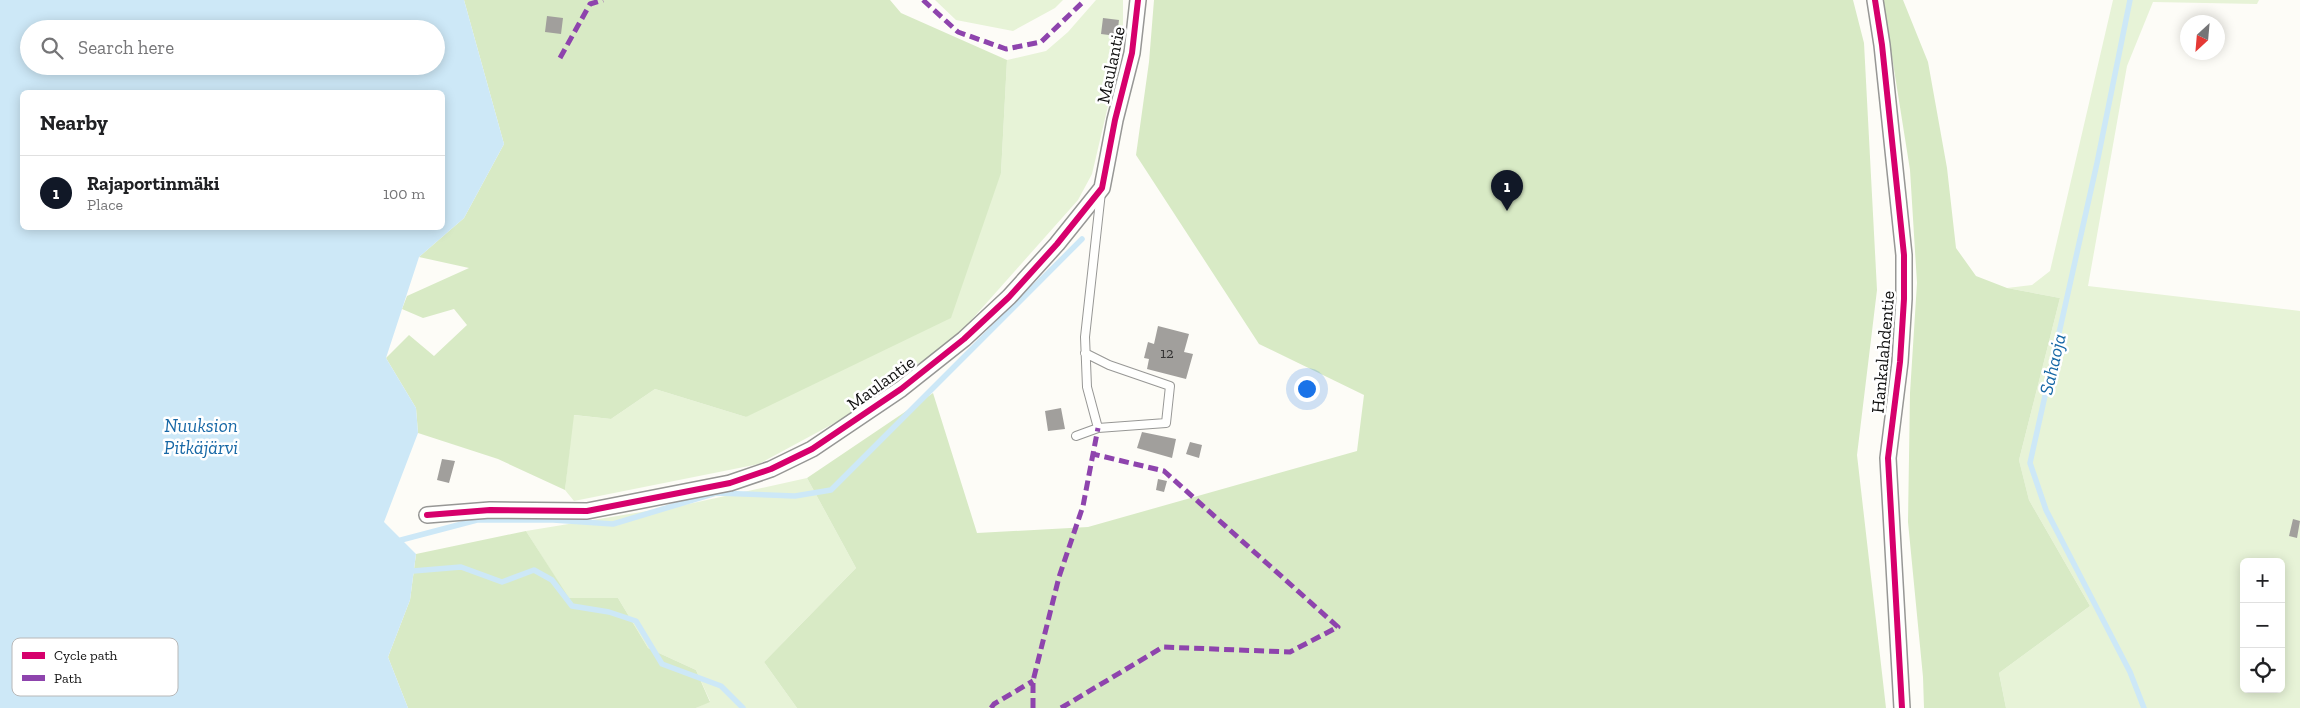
<!DOCTYPE html>
<html lang="en">
<head>
<meta charset="utf-8">
<style>
  body { margin:0; font-family:"Zilla Slab",serif; background:#f6f6f6; color:#202124 }
  .controls { position:absolute; right:15px; bottom:15px; display:grid; overflow:hidden; border-radius:8px; box-shadow:0 2px 12px #0003 }
  .controls button { width:45px; height:45px; display:grid; place-items:center; padding:0; border:0; border-bottom:1px solid #e0e0e0; background:#fff; color:#202124; font:25px sans-serif }
  .compass { position:absolute; left:2180px; top:15px; width:45px; height:45px; border-radius:50%; background:#fff; box-shadow:0 2px 12px #0003; rotate:206deg }
  .you { position:absolute; left:1306px; top:388px; width:18px; height:18px; margin:-12px; border:4px solid #fff; border-radius:50%; background:#1a73e8; box-shadow:0 0 0 8px #1a73e833 }
  .badge { display:grid; place-items:center; width:32px; height:32px; border-radius:50%; background:#111827; color:#fff; font-size:16px; font-weight:700 }
  .pin { position:absolute; translate:-50% -41px; filter:drop-shadow(0 1px 2px #0008) }
  .pin::after { content:''; position:absolute; top:26px; width:18px; height:15px; background:inherit; clip-path:polygon(0 0,100% 0,50% 100%) }
  .list { margin:0; padding:0; list-style:none }
  h2 { display:flex; justify-content:space-between; align-items:center; height:65px; margin:0; padding:0 20px; font-size:21px }
  h2 small { font-size:16px; font-weight:400; color:#757577 }
  .list li { display:grid; grid-template-columns:32px 1fr auto; gap:15px; align-items:center; box-sizing:border-box; height:75px; padding:0 20px; border-top:1px solid #e0e0e0 }
  .list b { display:block; font-size:19px; white-space:nowrap }
  .list p { margin:0; font-size:16px; white-space:nowrap; color:#757577 }
  .list em { font-size:16px; font-style:normal; color:#757577 }
  .icon { flex:none; width:28px; height:28px; fill:none; stroke:currentColor; stroke-width:2; stroke-linecap:round; stroke-linejoin:round }
  .map { position:relative; flex:none; width:2300px; height:708px; overflow:hidden }
  .search { position:absolute; background:#fff; box-shadow:0 2px 12px #0003; left:20px; top:20px; width:425px; height:55px; display:flex; align-items:center; gap:12px; box-sizing:border-box; padding:0 18px; border-radius:28px; color:#757577; font-size:19px }
  .panel { position:absolute; background:#fff; box-shadow:0 2px 12px #0003; left:20px; top:90px; width:425px; height:140px; border-radius:8px }
  .map>svg:first-child { display:block }
  .green { fill:#e7f3d7; fill-rule:evenodd }
  .forest { fill:#d8eac5 }
  .water { fill:#cde8f7; fill-rule:evenodd }
  .lines { fill:none; stroke-linecap:round; stroke-linejoin:round }
  .stream { stroke:#cde8f7; stroke-width:5.5 }
  .building { fill:#a19f9c }
  .lane-casing { stroke:#979795; stroke-width:10 }
  .street-casing { stroke:#979795; stroke-width:18 }
  .lane { stroke:#fffffe; stroke-width:8 }
  .street { stroke:#fffffe; stroke-width:15 }
  .quiet { stroke:#8e44ad; stroke-width:5; stroke-dasharray:10 5; stroke-linecap:butt }
  .cycleway-casing { stroke:#fff; stroke-width:9 }
  .cycleway { stroke:#d6006c; stroke-width:6 }
  .labels { text-anchor:middle; stroke-width:5; stroke-linejoin:round; paint-order:stroke }
  .number-label { font-size:15px; fill:#353434 }
  .street-label { font-size:18px; fill:#111; stroke:#fff }
  .water-label { font-size:19px; font-style:italic; fill:#1768a6; stroke:#fff }
  .key { fill:#fff; stroke:#b8b8b8; stroke-width:1 }
  .key-label { font-size:14px; fill:#111 }
</style>
</head>
<body>
<div class="map">
<svg width="2300" height="708" viewBox="0 0 2300 708">
  <rect width="100%" height="100%" fill="#fdfcf7"/>
  <!-- green -->
  <path class="green" d="M 935,0 L 1063,0 L 1055,8 L 1013,31 L 956,20 Z
    M 1096,0 L 1123,0 L 1123,42 L 1092,174 L 1078,200 L 958,335 L 842,419 L 759,464 L 574,501 L 565,490 L 573,415 L 611,419 L 655,389 L 746,417 L 1001,173 L 1007,60 L 1046,51 L 1068,32 Z
    M 2113,0 L 2259,0 L 2257,4 L 2153,2 L 2127,66 L 2088,286 L 2300,311 L 2300,708 L 2006,708 L 1999,673 L 2090,606 L 2029,500 L 2019,460 L 2060,298 L 2007,288 L 2032,285 L 2050,271 ZM 2244,562 L 2281,562 L 2281,689 L 2244,689 Z
    M 807,478 L 856,568 L 764,662 L 797,708 L 696,708 L 710,701 L 696,670 L 648,648 L 618,598 L 569,599 L 526,531 L 684,505 Z"/>
  <!-- forest -->
  <path class="forest" d="M 464,0 L 890,0 L 901,13 L 1007,60 L 1001,173 L 951,318 L 746,417 L 655,389 L 611,419 L 574,415 L 565,490 L 498,459 L 418,433 L 416,408 L 386,358 L 409,335 L 434,356 L 467,325 L 454,309 L 423,318 L 402,309 L 407,296 L 469,268 L 419,257 L 464,218 L 504,144 Z
    M 1154,0 L 1853,0 L 1864,43 L 1877,290 L 1857,455 L 1886,708 L 797,708 L 764,662 L 856,568 L 807,478 L 933,393 L 977,533 L 1088,527 L 1357,451 L 1364,395 L 1259,344 L 1136,155 L 1149,62 Z
    M 1883,0 L 1903,0 L 1928,62 L 1947,168 L 1956,248 L 1976,276 L 2007,288 L 2060,298 L 2019,460 L 2029,500 L 2090,606 L 1999,673 L 2006,708 L 1924,708 L 1923,677 L 1908,522 L 1910,393 L 1917,283 L 1910,170 Z
    M 526,531 L 569,598 L 618,598 L 648,648 L 696,670 L 710,702 L 696,708 L 408,708 L 388,657 L 410,600 L 416,554 Z"/>
  <!-- water -->
  <path class="water" d="M 0,0 L 464,0 L 504,144 L 464,218 L 419,257 L 386,358 L 416,408 L 418,433 L 384,522 L 416,554 L 410,600 L 388,657 L 408,708 L 0,708 ZM 29,29 L 436,29 L 436,66 L 29,66 ZM 22,92 L 442,92 L 442,228 L 22,228 Z"/>
  <g class="lines">
    <!-- stream -->
    <path class="stream" d="M 2130,0 L 2097,163 L 2030,463 L 2046,510 L 2130,672 L 2144,708
      M 401,540 L 477,520 L 553,520 L 613,524 L 716,493 L 795,496 L 831,490 L 1082,239
      M 413,571 L 461,567 L 502,582 L 534,570 L 552,580 L 572,606 L 609,612 L 636,621 L 662,664 L 721,686 L 743,708"/>
  </g>
  <!-- building -->
  <path class="building" d="M 547,16 L 563,18 L 561,34 L 545,32 Z
    M 1103,18 L 1119,20 L 1117,36 L 1101,34 Z
    M 1158,326 L 1189,334 L 1184,352 L 1193,354 L 1186,379 L 1147,369 L 1149,359 L 1144,358 L 1148,342 L 1154,344 Z
    M 1061,408 L 1065,429 L 1048,431 L 1045,411 Z
    M 1142,432 L 1176,439 L 1172,458 L 1137,448 Z
    M 1190,442 L 1202,445 L 1199,458 L 1186,454 Z
    M 442,459 L 455,461 L 449,483 L 437,480 Z
    M 1158,479 L 1167,481 L 1164,492 L 1156,490 Z
    M 2293,519 L 2300,521 L 2297,538 L 2289,536 Z"/>
  <g class="lines">
    <!-- lane casing -->
    <g class="lane-casing">
      <path id="lane" d="M 1098,428 L 1087,387 L 1085,337 L 1101,192
        M 1076,436 L 1098,428 L 1166,423 L 1170,386 L 1109,365 L 1085,353"/>
    </g>
    <!-- street casing -->
    <g class="street-casing">
      <path id="street" d="M 1875,0 L 1882,45 L 1904,255 L 1904,299 L 1900,362 L 1888,458 L 1902,708
        M 427,515 L 490,510 L 587,511 L 730,483 L 771,469 L 812,449 L 901,389 L 964,339 L 1009,297 L 1057,244 L 1102,188 L 1115,120 L 1132,53 L 1138,0"/>
    </g>
    <!-- lane -->
    <use href="#lane" class="lane"/>
    <!-- street -->
    <use href="#street" class="street"/>
    <!-- quiet -->
    <path class="quiet" d="M 923,0 L 958,32 L 1006,49 L 1041,42 L 1085,0
      M 560,58 L 590,4 L 603,0
      M 991,708 L 994,704 L 1033,681
      M 1033,708 L 1033,681 L 1059,577 L 1083,506 L 1098,428
      M 1061,708 L 1163,647 L 1290,652 L 1338,627 L 1164,471 L 1093,454"/>
    <!-- cycleway casing -->
    <g class="cycleway-casing">
      <path id="cycleway" d="M 1875,0 L 1882,45 L 1904,255 L 1904,299 L 1900,362 L 1888,458 L 1902,708
        M 427,515 L 490,510 L 587,511 L 730,483 L 771,469 L 812,449 L 901,389 L 964,339 L 1009,297 L 1057,244 L 1102,188 L 1115,120 L 1132,53 L 1138,0"/>
    </g>
    <!-- cycleway -->
    <use href="#cycleway" class="cycleway"/>
  </g>
  <g class="labels">
    <!-- number labels -->
    <g class="number-label">
      <text x="1167" y="358">12</text>
    </g>
    <!-- street labels -->
    <g class="street-label">
      <text transform="translate(1111 65) rotate(-78)" y="6">Maulantie</text>
      <text transform="translate(1883 352) rotate(-85)" y="6">Hankalahdentie</text>
      <text transform="translate(881 383) rotate(-36)" y="6">Maulantie</text>
    </g>
    <!-- water labels -->
    <g class="water-label">
      <text transform="translate(2052 364) rotate(-77)" y="7">Sahaoja</text>
      <text x="201" y="432">Nuuksion<tspan x="201" dy="22">Pitkäjärvi</tspan></text>
    </g>
  </g>
  <!-- legend -->
  <rect x="12" y="638" width="166" height="58" rx="8" class="key"/>
  <rect x="22" y="652" width="23" height="7" fill="#d6006c"/>
  <rect x="22" y="675" width="23" height="6" fill="#8e44ad"/>
  <g class="key-label">
    <text x="54" y="660">Cycle path</text>
    <text x="54" y="683">Path</text>
  </g>
</svg>
<div class="controls">
<button>+</button>
<button>−</button>
<button><svg class="icon" aria-label="locate" viewBox="0 0 24 24"><circle cx="12" cy="12" r="6"/><path d="M12 2v4M12 18v4M2 12h4M18 12h4"/></svg></button>
</div>
<svg class="compass" viewBox="-18 -18 36 36"><path d="M0-13l5 13h-10z" fill="#e53935"/><path d="M0 13l5-13h-10z" fill="#757577"/></svg>
<div class="you"></div>
<div class="pin badge" style="left:1507px;top:211px">1</div>
<div class="search"><svg class="icon" aria-label="search" viewBox="0 0 24 24"><circle cx="10" cy="10" r="6"/><path d="M15 15l6 6"/></svg>Search here</div>
<section class="panel">
<h2>Nearby<small></small></h2>
<ul class="list">
<li><span class="badge">1</span><div><b>Rajaportinmäki</b><p>Place</p></div><em>100 m</em></li>
</ul>
</section>
</div>
</body>
</html>
